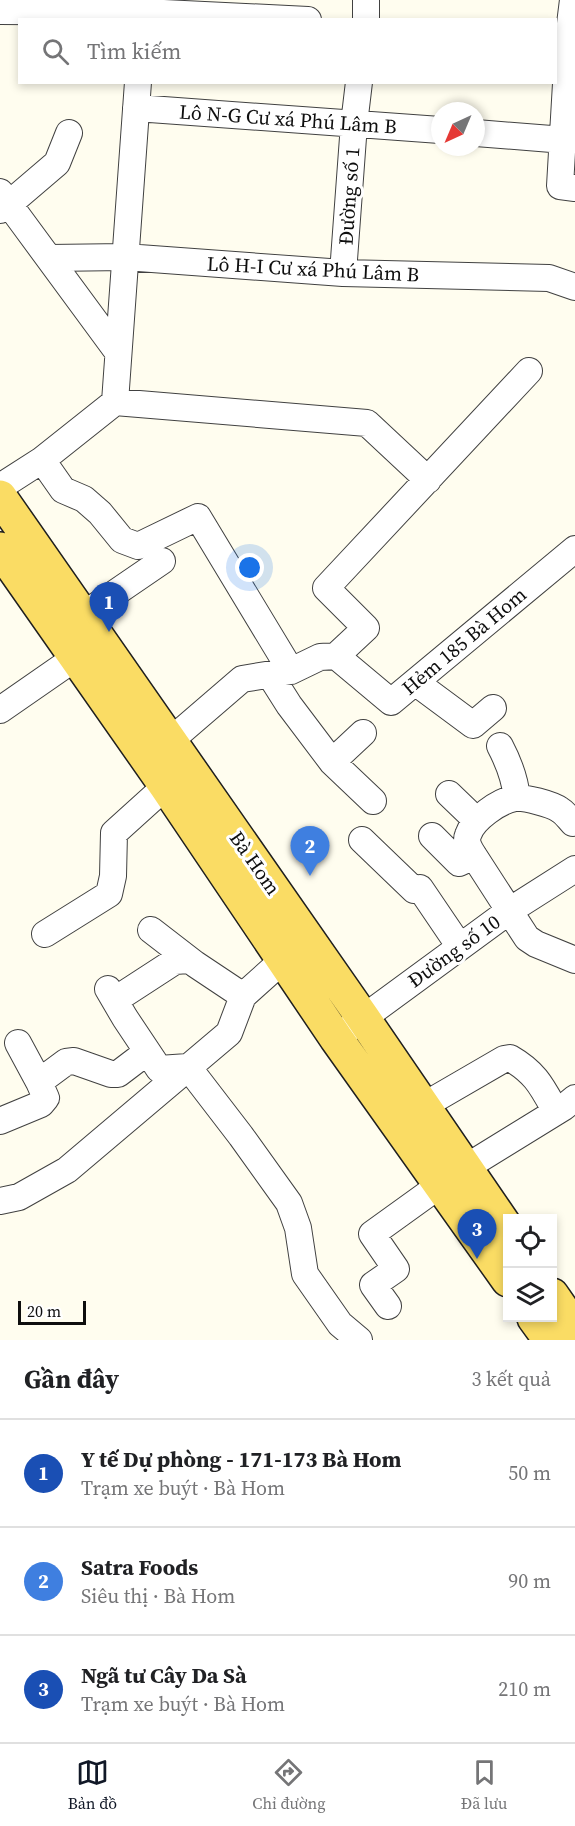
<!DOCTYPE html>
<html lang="vi">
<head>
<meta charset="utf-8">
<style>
  body { margin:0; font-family:"Source Serif 4",serif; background:#f6f6f6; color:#202124 }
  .controls { position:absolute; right:18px; bottom:18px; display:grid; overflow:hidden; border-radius:0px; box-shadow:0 3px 9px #0003 }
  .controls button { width:54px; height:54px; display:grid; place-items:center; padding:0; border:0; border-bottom:2px solid #e0e0e0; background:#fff; color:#202124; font:30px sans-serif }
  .compass { position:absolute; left:431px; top:102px; width:54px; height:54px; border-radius:50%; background:#fff; box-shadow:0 3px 9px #0003; rotate:224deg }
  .scale { position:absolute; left:18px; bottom:15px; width:68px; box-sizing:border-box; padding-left:6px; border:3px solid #0e0e0e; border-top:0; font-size:16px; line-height:21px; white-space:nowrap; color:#0e0e0e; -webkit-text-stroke:4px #fff; paint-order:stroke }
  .you { position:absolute; left:250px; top:568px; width:21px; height:21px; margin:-15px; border:4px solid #fff; border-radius:50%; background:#1a73e8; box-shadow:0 0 0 9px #1a73e833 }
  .badge { display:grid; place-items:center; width:39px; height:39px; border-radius:50%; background:#111827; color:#fff; font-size:20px; font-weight:700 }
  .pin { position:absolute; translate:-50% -50px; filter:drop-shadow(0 2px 3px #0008) }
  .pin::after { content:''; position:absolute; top:32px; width:21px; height:18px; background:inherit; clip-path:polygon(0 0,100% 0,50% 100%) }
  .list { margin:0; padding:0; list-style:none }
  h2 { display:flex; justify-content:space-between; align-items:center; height:78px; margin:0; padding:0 24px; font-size:26px }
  h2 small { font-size:20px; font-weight:400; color:#757577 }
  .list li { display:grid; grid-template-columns:39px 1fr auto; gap:18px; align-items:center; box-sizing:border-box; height:108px; padding:0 24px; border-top:2px solid #e0e0e0 }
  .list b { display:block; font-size:22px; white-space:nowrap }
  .list p { margin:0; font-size:20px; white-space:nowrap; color:#757577 }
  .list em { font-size:20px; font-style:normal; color:#757577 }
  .icon { flex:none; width:33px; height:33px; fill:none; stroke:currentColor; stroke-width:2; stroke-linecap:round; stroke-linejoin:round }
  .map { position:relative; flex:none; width:575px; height:1340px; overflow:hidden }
  .search { position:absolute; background:#fff; box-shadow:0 3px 9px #0003; left:18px; right:18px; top:18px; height:66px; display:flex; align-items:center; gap:15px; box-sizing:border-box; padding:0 21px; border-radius:0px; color:#757577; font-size:22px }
  .sheet { height:402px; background:#fff }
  nav { display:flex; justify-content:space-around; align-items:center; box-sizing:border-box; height:84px; border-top:2px solid #e0e0e0; background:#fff; font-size:16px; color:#757577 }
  nav a { display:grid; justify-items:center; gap:3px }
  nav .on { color:#111827 }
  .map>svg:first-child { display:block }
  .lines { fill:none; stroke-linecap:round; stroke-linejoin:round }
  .minor-casing { stroke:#414141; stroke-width:28 }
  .major-casing { stroke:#1f1f1f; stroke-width:36 }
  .minor { stroke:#fff; stroke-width:26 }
  .major { stroke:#fadc64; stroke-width:33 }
  .labels { text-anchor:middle; stroke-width:6; stroke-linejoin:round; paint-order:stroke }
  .street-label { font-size:20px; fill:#0e0e0e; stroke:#fff }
</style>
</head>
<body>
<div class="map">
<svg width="575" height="1340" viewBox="0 0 575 1340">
  <rect width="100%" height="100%" fill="#fffdef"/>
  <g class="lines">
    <!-- minor casing -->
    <g class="minor-casing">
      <path id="minor" d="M 573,0 L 569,32 L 560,186 L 575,188
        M 0,11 L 143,12 L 308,20
        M 366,20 L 366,0
        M 136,108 L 440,130
        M 476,133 L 564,140
        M 0,192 L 117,351
        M 0,210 L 9,204 L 57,163 L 69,133
        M 49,258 L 125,257 L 343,273 L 549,278 L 575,287
        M 343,273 L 354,124 L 359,82
        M 115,402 L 138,82
        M 42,460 L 63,490 L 84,499 L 100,513 L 122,540 L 138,546 L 198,517 L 291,671
        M 0,487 L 42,460 L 115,402 L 367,423 L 428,480
        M 83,615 L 162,561
        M 336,656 L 366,628 L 326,588 L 529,371
        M 270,675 L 289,705 L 332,762 L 373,801
        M 415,682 L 473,725 L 493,708
        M 0,710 L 75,658
        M 170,741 L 242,679 L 291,671 L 320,657 L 336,656 L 391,702 L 575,549
        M 500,746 C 509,763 515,779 517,798
        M 332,762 L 363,733
        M 449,794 L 476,820
        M 573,823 C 569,819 565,813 560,810 C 552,804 524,797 515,798 C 499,801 473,819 468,835 C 465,842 470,850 474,856 L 527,938 L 536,944 L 575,960
        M 432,836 L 459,863 L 474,856
        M 362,840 L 414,890 L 420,888 L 460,947
        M 151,930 L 195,964 L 243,996
        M 45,934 L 109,894 L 113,876 L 114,833 L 166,786
        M 108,989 L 125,1018 L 159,1069 L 188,1067 L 241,1136 L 289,1203 L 298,1228 L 305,1274 L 340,1324 L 359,1340
        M 115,1000 L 175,961 L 189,960
        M 336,1038 L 509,911 L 575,869
        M 18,1043 L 39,1082 L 66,1062 L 74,1061 L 111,1074 L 118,1074 L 147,1052
        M 423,1106 L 504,1059 L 510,1058 C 536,1073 542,1087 556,1112
        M 0,1121 L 41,1104 L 46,1098 L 39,1082
        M 465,1168 L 564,1107 L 575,1098
        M 0,1201 L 19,1197 L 67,1170 L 229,1033 L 243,996 L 283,960
        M 388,1306 L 373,1285 L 396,1269 L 372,1234 L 440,1185"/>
    </g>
    <!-- major casing -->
    <g class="major-casing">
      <path id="major" d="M 0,497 L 363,1018 L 508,1230
        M 0,549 L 166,786 L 336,1038 L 508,1280
        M 552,1295 L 575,1328
        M 534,1318 L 550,1340"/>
    </g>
    <!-- minor -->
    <use href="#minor" class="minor"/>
    <!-- major -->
    <use href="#major" class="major"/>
  </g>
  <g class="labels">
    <!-- street labels -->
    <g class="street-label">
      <text transform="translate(288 119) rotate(4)" y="7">Lô N-G Cư xá Phú Lâm B</text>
      <text transform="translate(349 196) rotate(-86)" y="7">Đường số 1</text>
      <text transform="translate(313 269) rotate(3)" y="7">Lô H-I Cư xá Phú Lâm B</text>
      <text transform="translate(464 641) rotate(-40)" y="7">Hẻm 185 Bà Hom</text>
      <text transform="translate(255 863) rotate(55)" y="7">Bà Hom</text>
      <text transform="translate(454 951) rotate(-36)" y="7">Đường số 10</text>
    </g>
  </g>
</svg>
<div class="controls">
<button><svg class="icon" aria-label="locate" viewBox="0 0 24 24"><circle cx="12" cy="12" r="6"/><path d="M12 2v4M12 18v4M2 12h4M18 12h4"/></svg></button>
<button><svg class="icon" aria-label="layers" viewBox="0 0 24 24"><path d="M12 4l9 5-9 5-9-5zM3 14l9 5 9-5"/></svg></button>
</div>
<svg class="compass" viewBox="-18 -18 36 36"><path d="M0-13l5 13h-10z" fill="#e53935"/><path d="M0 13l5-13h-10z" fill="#757577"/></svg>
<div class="scale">20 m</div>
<div class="you"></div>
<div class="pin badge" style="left:109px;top:632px;background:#1a4fb4">1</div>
<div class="pin badge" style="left:310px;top:876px;background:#3f7fe0">2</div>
<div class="pin badge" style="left:477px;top:1259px;background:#1a4fb4">3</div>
<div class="search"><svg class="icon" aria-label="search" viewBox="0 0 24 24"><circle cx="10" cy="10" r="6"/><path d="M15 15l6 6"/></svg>Tìm kiếm</div>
</div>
<section class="sheet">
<h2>Gần đây<small>3 kết quả</small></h2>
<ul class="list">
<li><span class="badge" style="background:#1a4fb4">1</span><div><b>Y tế Dự phòng - 171-173 Bà Hom</b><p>Trạm xe buýt · Bà Hom</p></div><em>50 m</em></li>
<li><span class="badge" style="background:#3f7fe0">2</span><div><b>Satra Foods</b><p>Siêu thị · Bà Hom</p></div><em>90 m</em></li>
<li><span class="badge" style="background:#1a4fb4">3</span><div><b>Ngã tư Cây Da Sà</b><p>Trạm xe buýt · Bà Hom</p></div><em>210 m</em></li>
</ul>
</section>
<nav>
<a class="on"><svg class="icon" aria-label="map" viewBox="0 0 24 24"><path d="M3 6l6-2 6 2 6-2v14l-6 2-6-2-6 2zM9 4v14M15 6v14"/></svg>Bản đồ</a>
<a><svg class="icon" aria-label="directions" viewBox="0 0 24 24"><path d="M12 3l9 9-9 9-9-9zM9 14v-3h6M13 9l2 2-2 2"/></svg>Chỉ đường</a>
<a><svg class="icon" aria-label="saved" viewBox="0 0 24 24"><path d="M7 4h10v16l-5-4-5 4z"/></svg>Đã lưu</a>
</nav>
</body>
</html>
